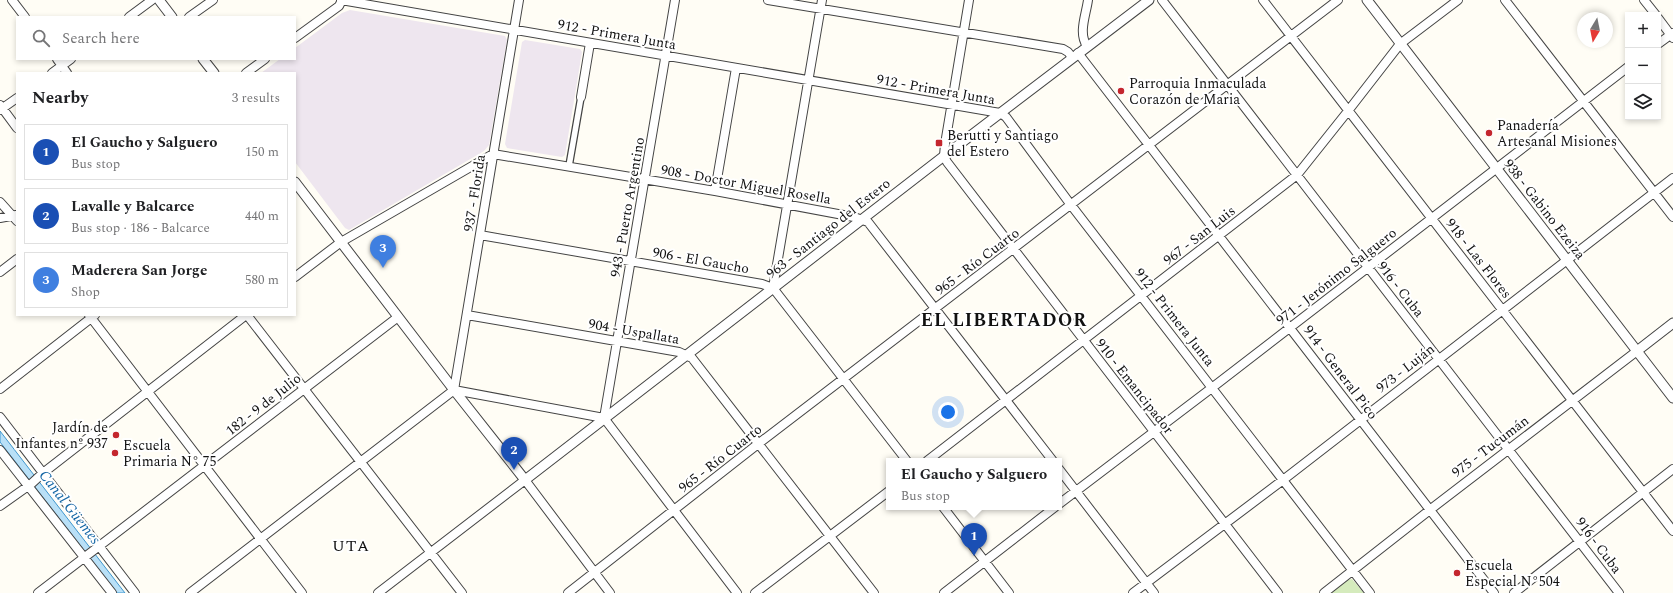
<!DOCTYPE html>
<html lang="en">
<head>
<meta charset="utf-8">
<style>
  body { margin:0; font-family:Spectral,serif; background:#f6f6f6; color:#202124 }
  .controls { position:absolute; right:12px; top:12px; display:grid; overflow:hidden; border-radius:0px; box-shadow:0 2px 6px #0003 }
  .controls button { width:36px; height:36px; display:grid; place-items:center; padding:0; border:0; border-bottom:1px solid #e0e0e0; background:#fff; color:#202124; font:20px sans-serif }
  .compass { position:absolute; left:1577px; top:12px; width:36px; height:36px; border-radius:50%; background:#fff; box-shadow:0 2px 6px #0003; rotate:190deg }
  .you { position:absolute; left:948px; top:412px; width:14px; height:14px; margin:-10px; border:3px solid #fff; border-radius:50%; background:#1a73e8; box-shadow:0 0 0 6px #1a73e833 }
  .badge { display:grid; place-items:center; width:26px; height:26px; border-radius:50%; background:#7c3aed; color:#fff; font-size:13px; font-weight:700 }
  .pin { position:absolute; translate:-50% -33px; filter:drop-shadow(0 1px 2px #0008) }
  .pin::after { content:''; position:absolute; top:21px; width:14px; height:12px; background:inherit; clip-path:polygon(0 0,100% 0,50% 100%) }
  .popup { position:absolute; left:886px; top:458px; width:176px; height:52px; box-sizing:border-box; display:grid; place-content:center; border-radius:0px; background:#fff; filter:drop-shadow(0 1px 3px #0005); font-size:13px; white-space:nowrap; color:#757577 }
  .popup b { font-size:15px; color:#202124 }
  .popup::after { content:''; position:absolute; left:50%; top:100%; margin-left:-8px; border:8px solid transparent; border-top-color:#fff }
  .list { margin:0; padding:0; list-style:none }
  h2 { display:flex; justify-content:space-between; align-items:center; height:52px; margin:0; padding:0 16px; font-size:17px }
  h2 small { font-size:13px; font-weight:400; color:#757577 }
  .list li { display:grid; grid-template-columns:26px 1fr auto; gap:12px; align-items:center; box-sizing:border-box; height:56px; margin:0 8px 8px; padding:0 8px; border:1px solid #e0e0e0; border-radius:0px }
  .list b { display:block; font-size:15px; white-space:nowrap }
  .list p { margin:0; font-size:13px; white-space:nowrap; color:#757577 }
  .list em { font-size:13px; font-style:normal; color:#757577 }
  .icon { flex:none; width:22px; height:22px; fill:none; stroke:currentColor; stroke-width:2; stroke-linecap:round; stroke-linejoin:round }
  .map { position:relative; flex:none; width:1673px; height:593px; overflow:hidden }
  .search { position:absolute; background:#fff; box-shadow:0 2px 6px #0003; left:16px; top:16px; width:280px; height:44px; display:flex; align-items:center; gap:10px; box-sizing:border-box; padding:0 14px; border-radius:0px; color:#757577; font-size:15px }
  .panel { position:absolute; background:#fff; box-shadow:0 2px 6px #0003; left:16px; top:72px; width:280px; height:244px; border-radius:0px }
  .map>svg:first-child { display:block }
  .industrial { fill:#eee6ef }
  .green { fill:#d5ebbd }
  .water { fill:#b9e0f7; stroke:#3f96cf }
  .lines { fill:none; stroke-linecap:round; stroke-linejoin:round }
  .pedestrian-casing { stroke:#444; stroke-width:8 }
  .minor-casing { stroke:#444; stroke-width:10 }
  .tertiary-casing { stroke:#444; stroke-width:11 }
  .pedestrian { stroke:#fff; stroke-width:5.5 }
  .minor { stroke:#fff; stroke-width:8 }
  .tertiary { stroke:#fff; stroke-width:9 }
  .poi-dot { fill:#c4262e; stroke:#fff; stroke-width:1.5 }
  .labels { text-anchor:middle; stroke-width:4; stroke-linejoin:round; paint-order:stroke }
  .street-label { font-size:14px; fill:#111; stroke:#fff }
  .poi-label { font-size:14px; fill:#111; stroke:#fff; text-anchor:start }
  .water-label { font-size:15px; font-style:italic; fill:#1768a6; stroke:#fff }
  .quarter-label { font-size:16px; letter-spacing:1px; fill:#111; stroke:#fff }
  .district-label { font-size:18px; font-weight:bold; letter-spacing:1px; fill:#111; stroke:#fff }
</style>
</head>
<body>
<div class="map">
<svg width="1673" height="593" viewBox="0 0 1673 593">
  <rect width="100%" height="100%" fill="#fffdf5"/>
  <!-- industrial -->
  <path class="industrial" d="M 350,10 L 505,36 L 507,40 L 489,145 L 484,151 L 349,230 L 345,228 L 295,162 L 295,73 L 261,73 L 280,59 L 295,59 L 295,48 L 342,13 Z
    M 525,40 L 580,49 L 582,52 L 565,155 L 562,157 L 507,148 L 505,144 L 522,42 Z"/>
  <!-- green -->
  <path class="green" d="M 1352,579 L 1364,593 L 1331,593 L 1347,580 Z"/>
  <!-- water -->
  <path class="water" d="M 0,431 L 125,593 L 117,593 L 0,442 Z"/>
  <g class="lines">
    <!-- pedestrian casing -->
    <g class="pedestrian-casing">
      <path id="pedestrian" d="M 569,166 L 581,97"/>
    </g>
    <!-- minor casing -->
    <g class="minor-casing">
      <path id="minor" d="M 12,0 L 25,17
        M 341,0 L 1000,113 L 1006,117 L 1071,205 L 1370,593
        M 768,0 L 1063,49 L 1068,52 L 1072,57
        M 969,0 L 945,144 L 944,156 L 947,162 L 1278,593
        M 1162,0 L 1619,593
        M 1263,0 L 1673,531
        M 1505,0 L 1673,217
        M 1644,0 L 1656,15
        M 129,17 L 152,0
        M 189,17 L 213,0
        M 1658,18 L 1673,38
        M 295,38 L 339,6 L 342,0
        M 1658,44 L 1673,33
        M 1087,46 C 1078,33 1086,15 1088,0
        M 1078,53 L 1494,593
        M 57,59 L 67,73
        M 52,73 L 71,59
        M 246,73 L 265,59
        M 581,97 L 590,43
        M 0,105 L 17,128
        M 0,110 L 17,98
        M 715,191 L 736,68
        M 0,202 L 17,221
        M 0,218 L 16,215
        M 480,235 L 762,284 L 773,288 L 907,461
        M 0,272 L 17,259
        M 295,277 L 341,242 L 493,154 L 715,191 L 854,217 L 868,222 L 1053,461
        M 773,288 L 822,0
        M 89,315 L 302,593
        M 247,315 L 462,593
        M 467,315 L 679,352 L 692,358 L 874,593
        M 0,389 L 95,315
        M 454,390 L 519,0
        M 454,390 L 604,418 L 737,593
        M 0,417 L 135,593
        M 604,418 L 675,0
        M 0,450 L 112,593
        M 927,461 L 1297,175 L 1348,111 L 1400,44 L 1458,0
        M 1059,469 L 1154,593
        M 1059,504 L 1213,387 L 1628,67
        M 0,506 L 31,484 L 43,473 L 246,315
        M 943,507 L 1009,593
        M 38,593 L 398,317
        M 190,593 L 454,390
        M 378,593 L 525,480 L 610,593
        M 568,593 L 758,444 L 1338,0
        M 755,593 L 889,491
        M 944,593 L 1055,507
        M 1133,593 L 1283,480 L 1673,178
        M 1324,593 L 1431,509 L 1637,351
        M 1514,593 L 1673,469"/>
    </g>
    <!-- tertiary casing -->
    <g class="tertiary-casing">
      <path id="tertiary" d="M 159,0 L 172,17
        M 1367,0 L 1673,398
        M 203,59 L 214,73
        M 295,182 L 454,390 L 525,480 L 944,156 L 1149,0
        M 1637,351 L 1673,323"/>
    </g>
    <!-- pedestrian -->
    <use href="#pedestrian" class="pedestrian"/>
    <!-- minor -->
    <use href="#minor" class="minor"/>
    <!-- tertiary -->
    <use href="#tertiary" class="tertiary"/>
  </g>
  <!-- markers -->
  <g class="poi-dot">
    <circle cx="1121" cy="91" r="4"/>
    <circle cx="1489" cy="133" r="4"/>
    <rect x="935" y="139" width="8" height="8" rx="2"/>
    <circle cx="116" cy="435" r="4"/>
    <circle cx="115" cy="453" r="4"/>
    <circle cx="1457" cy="573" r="4"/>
  </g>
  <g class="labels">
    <!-- street labels -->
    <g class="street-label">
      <text transform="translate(617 34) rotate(10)" y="5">912 - Primera Junta</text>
      <text transform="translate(936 89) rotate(10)" y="5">912 - Primera Junta</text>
      <text transform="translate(746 184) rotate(10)" y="5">908 - Doctor Miguel Rosella</text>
      <text transform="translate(474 193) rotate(-81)" y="5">937 - Florida</text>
      <text transform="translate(627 207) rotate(-80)" y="5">943 - Puerto Argentino</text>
      <text transform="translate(1545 209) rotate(52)" y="5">938 - Gabino Ezeiza</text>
      <text transform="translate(828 228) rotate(-38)" y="5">963 - Santiago del Estero</text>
      <text transform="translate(1199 235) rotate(-38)" y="5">967 - San Luis</text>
      <text transform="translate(1479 258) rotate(52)" y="5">918 - Las Flores</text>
      <text transform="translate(701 260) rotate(10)" y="5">906 - El Gaucho</text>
      <text transform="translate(977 261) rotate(-37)" y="5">965 - Río Cuarto</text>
      <text transform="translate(1336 276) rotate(-38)" y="5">971 - Jerónimo Salguero</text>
      <text transform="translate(1401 289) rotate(52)" y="5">916 - Cuba</text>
      <text transform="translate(1175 317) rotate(52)" y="5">912 - Primera Junta</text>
      <text transform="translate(634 331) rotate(10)" y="5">904 - Uspallata</text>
      <text transform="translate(1405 368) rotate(-38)" y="5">973 - Luján</text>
      <text transform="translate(1341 372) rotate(53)" y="5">914 - General Pico</text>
      <text transform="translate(1135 386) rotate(52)" y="5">910 - Emancipador</text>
      <text transform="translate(263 404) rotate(-38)" y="5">182 - 9 de Julio</text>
      <text transform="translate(1490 446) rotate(-37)" y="5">975 - Tucumán</text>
      <text transform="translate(720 458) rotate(-38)" y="5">965 - Río Cuarto</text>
      <text transform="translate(1599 545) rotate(53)" y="5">916 - Cuba</text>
    </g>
    <!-- poi labels -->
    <g class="poi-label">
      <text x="1129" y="88">Parroquia Inmaculada<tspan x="1129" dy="16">Corazón de Maria</tspan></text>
      <text x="1497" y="130">Panadería<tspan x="1497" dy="16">Artesanal Misiones</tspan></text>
      <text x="947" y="140">Berutti y Santiago<tspan x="947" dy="16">del Estero</tspan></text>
      <text x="108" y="432" text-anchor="end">Jardín de<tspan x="108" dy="16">Infantes nº 937</tspan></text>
      <text x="123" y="450">Escuela<tspan x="123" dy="16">Primaria N° 75</tspan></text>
      <text x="1465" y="570">Escuela<tspan x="1465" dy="16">Especial N°504</tspan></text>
    </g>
    <!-- water labels -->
    <g class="water-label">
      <text transform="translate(70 507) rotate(52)" y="5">Canal Güemes</text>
    </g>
    <!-- quarter labels -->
    <g class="quarter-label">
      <text x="351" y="551">UTA</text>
    </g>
    <!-- district labels -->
    <g class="district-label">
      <text x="1004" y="326">EL LIBERTADOR</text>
    </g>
  </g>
</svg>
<div class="controls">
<button>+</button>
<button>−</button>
<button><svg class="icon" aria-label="layers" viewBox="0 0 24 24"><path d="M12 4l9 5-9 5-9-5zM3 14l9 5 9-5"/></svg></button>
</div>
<svg class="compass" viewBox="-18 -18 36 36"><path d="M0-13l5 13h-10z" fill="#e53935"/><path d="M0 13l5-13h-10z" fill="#757577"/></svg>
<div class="you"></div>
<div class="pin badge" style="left:974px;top:556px;background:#1a4fb4">1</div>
<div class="popup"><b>El Gaucho y Salguero</b>Bus stop</div>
<div class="pin badge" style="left:514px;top:470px;background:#1a4fb4">2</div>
<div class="pin badge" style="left:383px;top:268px;background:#3f7fe0">3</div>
<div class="search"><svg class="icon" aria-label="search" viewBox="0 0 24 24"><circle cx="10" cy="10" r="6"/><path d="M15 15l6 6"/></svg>Search here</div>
<section class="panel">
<h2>Nearby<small>3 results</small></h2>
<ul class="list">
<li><span class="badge" style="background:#1a4fb4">1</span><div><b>El Gaucho y Salguero</b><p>Bus stop</p></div><em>150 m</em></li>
<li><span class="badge" style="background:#1a4fb4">2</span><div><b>Lavalle y Balcarce</b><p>Bus stop · 186 - Balcarce</p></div><em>440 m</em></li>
<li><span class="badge" style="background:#3f7fe0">3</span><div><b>Maderera San Jorge</b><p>Shop</p></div><em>580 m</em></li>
</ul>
</section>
</div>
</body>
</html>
